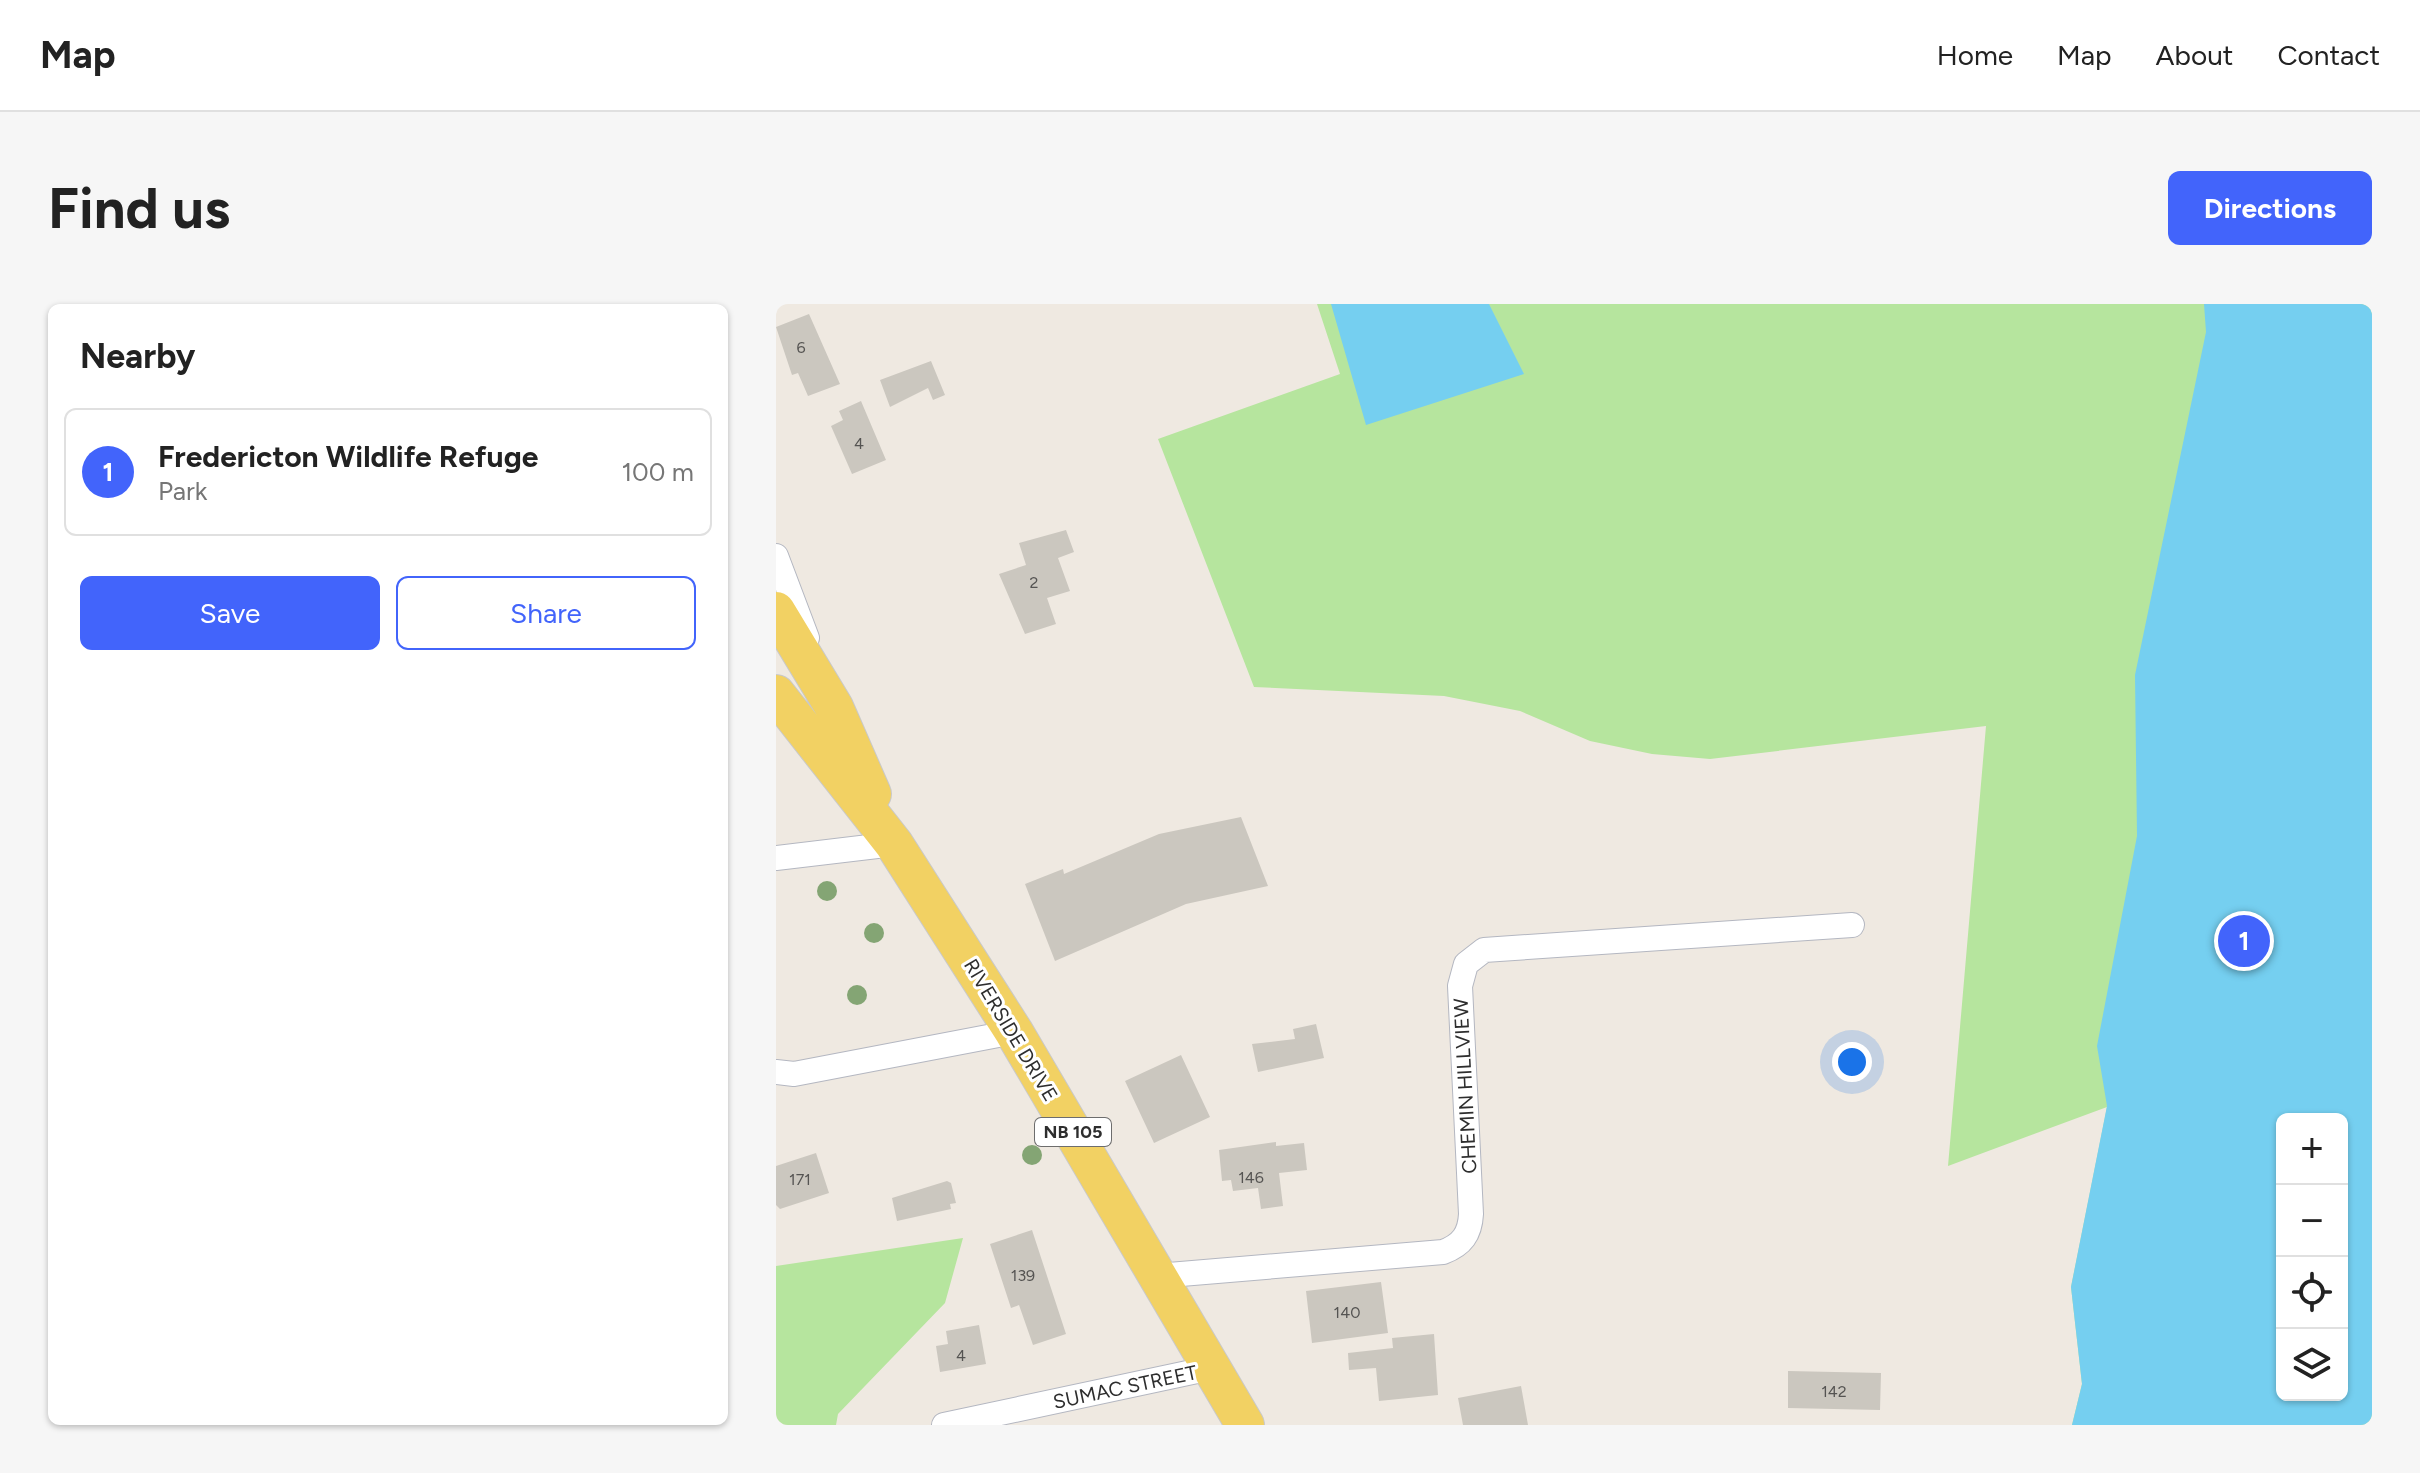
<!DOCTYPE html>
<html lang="en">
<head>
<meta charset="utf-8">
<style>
  body { margin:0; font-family:Figtree,sans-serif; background:#f6f6f6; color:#222 }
  .controls { position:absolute; right:24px; bottom:24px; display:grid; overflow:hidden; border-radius:12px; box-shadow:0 2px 6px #0004 }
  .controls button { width:72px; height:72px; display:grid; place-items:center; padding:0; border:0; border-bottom:2px solid #e0e0e0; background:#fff; color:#222; font:40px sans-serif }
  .you { position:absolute; left:1076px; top:758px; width:28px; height:28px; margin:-20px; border:6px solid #fff; border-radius:50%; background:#1a73e8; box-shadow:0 0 0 12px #1a73e833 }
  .badge { display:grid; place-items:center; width:52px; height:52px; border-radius:50%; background:#4264fb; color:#fff; font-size:26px; font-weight:700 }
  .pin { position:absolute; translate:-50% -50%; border:4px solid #fff; box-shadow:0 2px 8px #0006 }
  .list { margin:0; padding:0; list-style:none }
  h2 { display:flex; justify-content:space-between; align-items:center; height:104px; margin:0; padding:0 32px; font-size:34px }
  h2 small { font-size:26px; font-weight:400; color:#767676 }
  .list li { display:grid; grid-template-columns:52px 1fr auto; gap:24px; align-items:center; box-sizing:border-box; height:128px; margin:0 16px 16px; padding:0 16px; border:2px solid #e0e0e0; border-radius:12px }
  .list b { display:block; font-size:30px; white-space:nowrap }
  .list p { margin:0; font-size:26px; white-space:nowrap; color:#767676 }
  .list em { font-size:26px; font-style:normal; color:#767676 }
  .actions { display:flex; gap:16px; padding:24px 32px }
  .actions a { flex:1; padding:18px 0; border:2px solid #4264fb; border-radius:12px; text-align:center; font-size:28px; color:#4264fb }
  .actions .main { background:#4264fb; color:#fff }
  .icon { flex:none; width:44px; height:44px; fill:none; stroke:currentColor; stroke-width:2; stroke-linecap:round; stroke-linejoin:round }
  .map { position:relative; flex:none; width:1596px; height:1121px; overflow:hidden; border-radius:12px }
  header { display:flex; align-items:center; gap:48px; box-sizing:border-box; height:112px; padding:0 40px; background:#fff; border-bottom:2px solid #e0e0e0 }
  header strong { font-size:38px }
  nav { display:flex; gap:44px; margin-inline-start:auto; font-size:28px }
  .intro { display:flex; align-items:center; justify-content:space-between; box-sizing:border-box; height:192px; padding:0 48px }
  h1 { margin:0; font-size:56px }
  .button { padding:20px 36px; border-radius:12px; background:#4264fb; color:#fff; font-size:28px; font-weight:700 }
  main { display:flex; gap:48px; padding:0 48px }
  aside { flex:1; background:#fff; border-radius:12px; box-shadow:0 2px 6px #0004 }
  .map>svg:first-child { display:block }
  .green { fill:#b6e59e; fill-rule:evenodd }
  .water { fill:#75cff0; fill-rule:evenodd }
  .building { fill:#cbc7bf }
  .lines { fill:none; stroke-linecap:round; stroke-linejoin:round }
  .minor-casing { stroke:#b4b7c1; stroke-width:26 }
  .primary-casing { stroke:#c9c9c9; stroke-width:40 }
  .minor { stroke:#fff; stroke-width:24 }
  .primary { stroke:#f2d163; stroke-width:38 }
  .tree { fill:#84a574 }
  .labels { text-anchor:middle; stroke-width:6; stroke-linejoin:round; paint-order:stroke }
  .number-label { font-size:16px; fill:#555452 }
  .shield { fill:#fff; stroke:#6d6d6d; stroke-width:2 }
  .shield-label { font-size:18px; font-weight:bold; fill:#2e2e2e }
  .street-label { font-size:20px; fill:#2e2e2e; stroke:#fff }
</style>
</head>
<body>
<header>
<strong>Map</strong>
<nav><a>Home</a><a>Map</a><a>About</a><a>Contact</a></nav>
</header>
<div class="intro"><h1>Find us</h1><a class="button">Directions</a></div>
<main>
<aside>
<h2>Nearby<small></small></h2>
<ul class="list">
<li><span class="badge">1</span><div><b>Fredericton Wildlife Refuge</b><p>Park</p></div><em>100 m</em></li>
</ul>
<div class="actions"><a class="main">Save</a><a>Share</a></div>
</aside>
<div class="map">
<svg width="1596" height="1121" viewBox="0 0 1596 1121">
  <rect width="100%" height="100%" fill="#efe9e1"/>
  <!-- green -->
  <path class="green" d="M 541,0 L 1596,0 L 1596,1121 L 1296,1121 L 1306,1080 L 1295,983 L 1331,803 L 1172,862 L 1210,422 L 934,455 L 876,450 L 814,437 L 744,407 L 668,392 L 478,383 L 382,135 L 564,70 ZM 1506,815 L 1566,815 L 1566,1091 L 1506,1091 Z
    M 187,934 L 169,999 L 62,1110 L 60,1121 L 0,1121 L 0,962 Z"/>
  <!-- water -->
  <path class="water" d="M 555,0 L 713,0 L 748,70 L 590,121 Z
    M 1428,0 L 1596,0 L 1596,1121 L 1296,1121 L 1306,1080 L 1295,983 L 1331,802 L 1321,742 L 1361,532 L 1359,371 L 1430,28 ZM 1566,815 L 1566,1091 L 1506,1091 L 1506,815 Z"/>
  <!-- building -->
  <path class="building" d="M 33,10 L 64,80 L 32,92 L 22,69 L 16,71 L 0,23 Z
    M 155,57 L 169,91 L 157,96 L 152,84 L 114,103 L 104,76 Z
    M 85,97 L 110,156 L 76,170 L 55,122 L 67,116 L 63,107 Z
    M 290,226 L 298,248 L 282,254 L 294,287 L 271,294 L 280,320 L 249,330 L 223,270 L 250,261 L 243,239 Z
    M 465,513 L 492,582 L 410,600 L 279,657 L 249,580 L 287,565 L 288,570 L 383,530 Z
    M 540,720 L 548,754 L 482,768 L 476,740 L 519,735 L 517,725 Z
    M 405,751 L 434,813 L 378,839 L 349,777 Z
    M 500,838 L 500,842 L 528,839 L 531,866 L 503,869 L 507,902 L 485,905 L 482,884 L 457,887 L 455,876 L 446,877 L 443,846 Z
    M 40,849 L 53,889 L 4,905 L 0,901 L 0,862 Z
    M 171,877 L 175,879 L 180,899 L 174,900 L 175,905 L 121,917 L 116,894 Z
    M 256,926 L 290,1030 L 257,1041 L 243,1001 L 235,1004 L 214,940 Z
    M 605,978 L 612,1029 L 536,1039 L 530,987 Z
    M 203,1021 L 210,1060 L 164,1068 L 160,1042 L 172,1040 L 170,1027 Z
    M 658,1030 L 662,1091 L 603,1097 L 600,1064 L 573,1066 L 572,1049 L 617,1044 L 616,1034 Z
    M 1012,1067 L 1105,1069 L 1104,1106 L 1012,1104 Z
    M 745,1082 L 752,1121 L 687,1121 L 682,1094 Z"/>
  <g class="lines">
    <!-- minor casing -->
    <g class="minor-casing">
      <path id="minor" d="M 0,252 L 31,334
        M 0,554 L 118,540
        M 0,768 L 18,770 L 238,728
        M 381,972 L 667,948 C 686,941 694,930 695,910 L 684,682 L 690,660 L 708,646 L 1076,621
        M 168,1121 L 435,1064"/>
    </g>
    <!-- primary casing -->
    <g class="primary-casing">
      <path id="primary" d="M 0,307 L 58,403 L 96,490
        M 0,390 L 118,540 L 238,728 L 469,1121"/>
    </g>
    <!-- minor -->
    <use href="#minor" class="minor"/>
    <!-- primary -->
    <use href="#primary" class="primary"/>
  </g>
  <!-- trees -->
  <g class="tree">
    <circle cx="51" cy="587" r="10"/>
    <circle cx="98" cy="629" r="10"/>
    <circle cx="81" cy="691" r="10"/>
    <circle cx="256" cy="851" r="10"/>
  </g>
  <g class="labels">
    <!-- number labels -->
    <g class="number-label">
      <text x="25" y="49">6</text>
      <text x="83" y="145">4</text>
      <text x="258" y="284">2</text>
      <text x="475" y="879">146</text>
      <text x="24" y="881">171</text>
      <text x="247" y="977">139</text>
      <text x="571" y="1014">140</text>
      <text x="185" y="1057">4</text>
      <text x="1058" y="1093">142</text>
    </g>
    <!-- shield labels -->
    <rect class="shield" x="259" y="814" width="76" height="28" rx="6"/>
    <g class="shield-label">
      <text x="297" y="834">NB 105</text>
    </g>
    <!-- street labels -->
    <g class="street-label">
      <text transform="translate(235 726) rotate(59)" y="7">RIVERSIDE DRIVE</text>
      <text transform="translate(689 782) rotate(-93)" y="7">CHEMIN HILLVIEW</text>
      <text transform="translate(349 1083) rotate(-12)" y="7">SUMAC STREET</text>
    </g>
  </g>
</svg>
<div class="controls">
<button>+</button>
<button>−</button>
<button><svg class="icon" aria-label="locate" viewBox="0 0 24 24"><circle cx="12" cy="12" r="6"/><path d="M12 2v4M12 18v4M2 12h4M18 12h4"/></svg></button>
<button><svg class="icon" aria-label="layers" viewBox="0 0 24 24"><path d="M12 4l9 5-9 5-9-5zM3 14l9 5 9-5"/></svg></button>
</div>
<div class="you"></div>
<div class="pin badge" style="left:1468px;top:637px">1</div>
</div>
</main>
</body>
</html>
